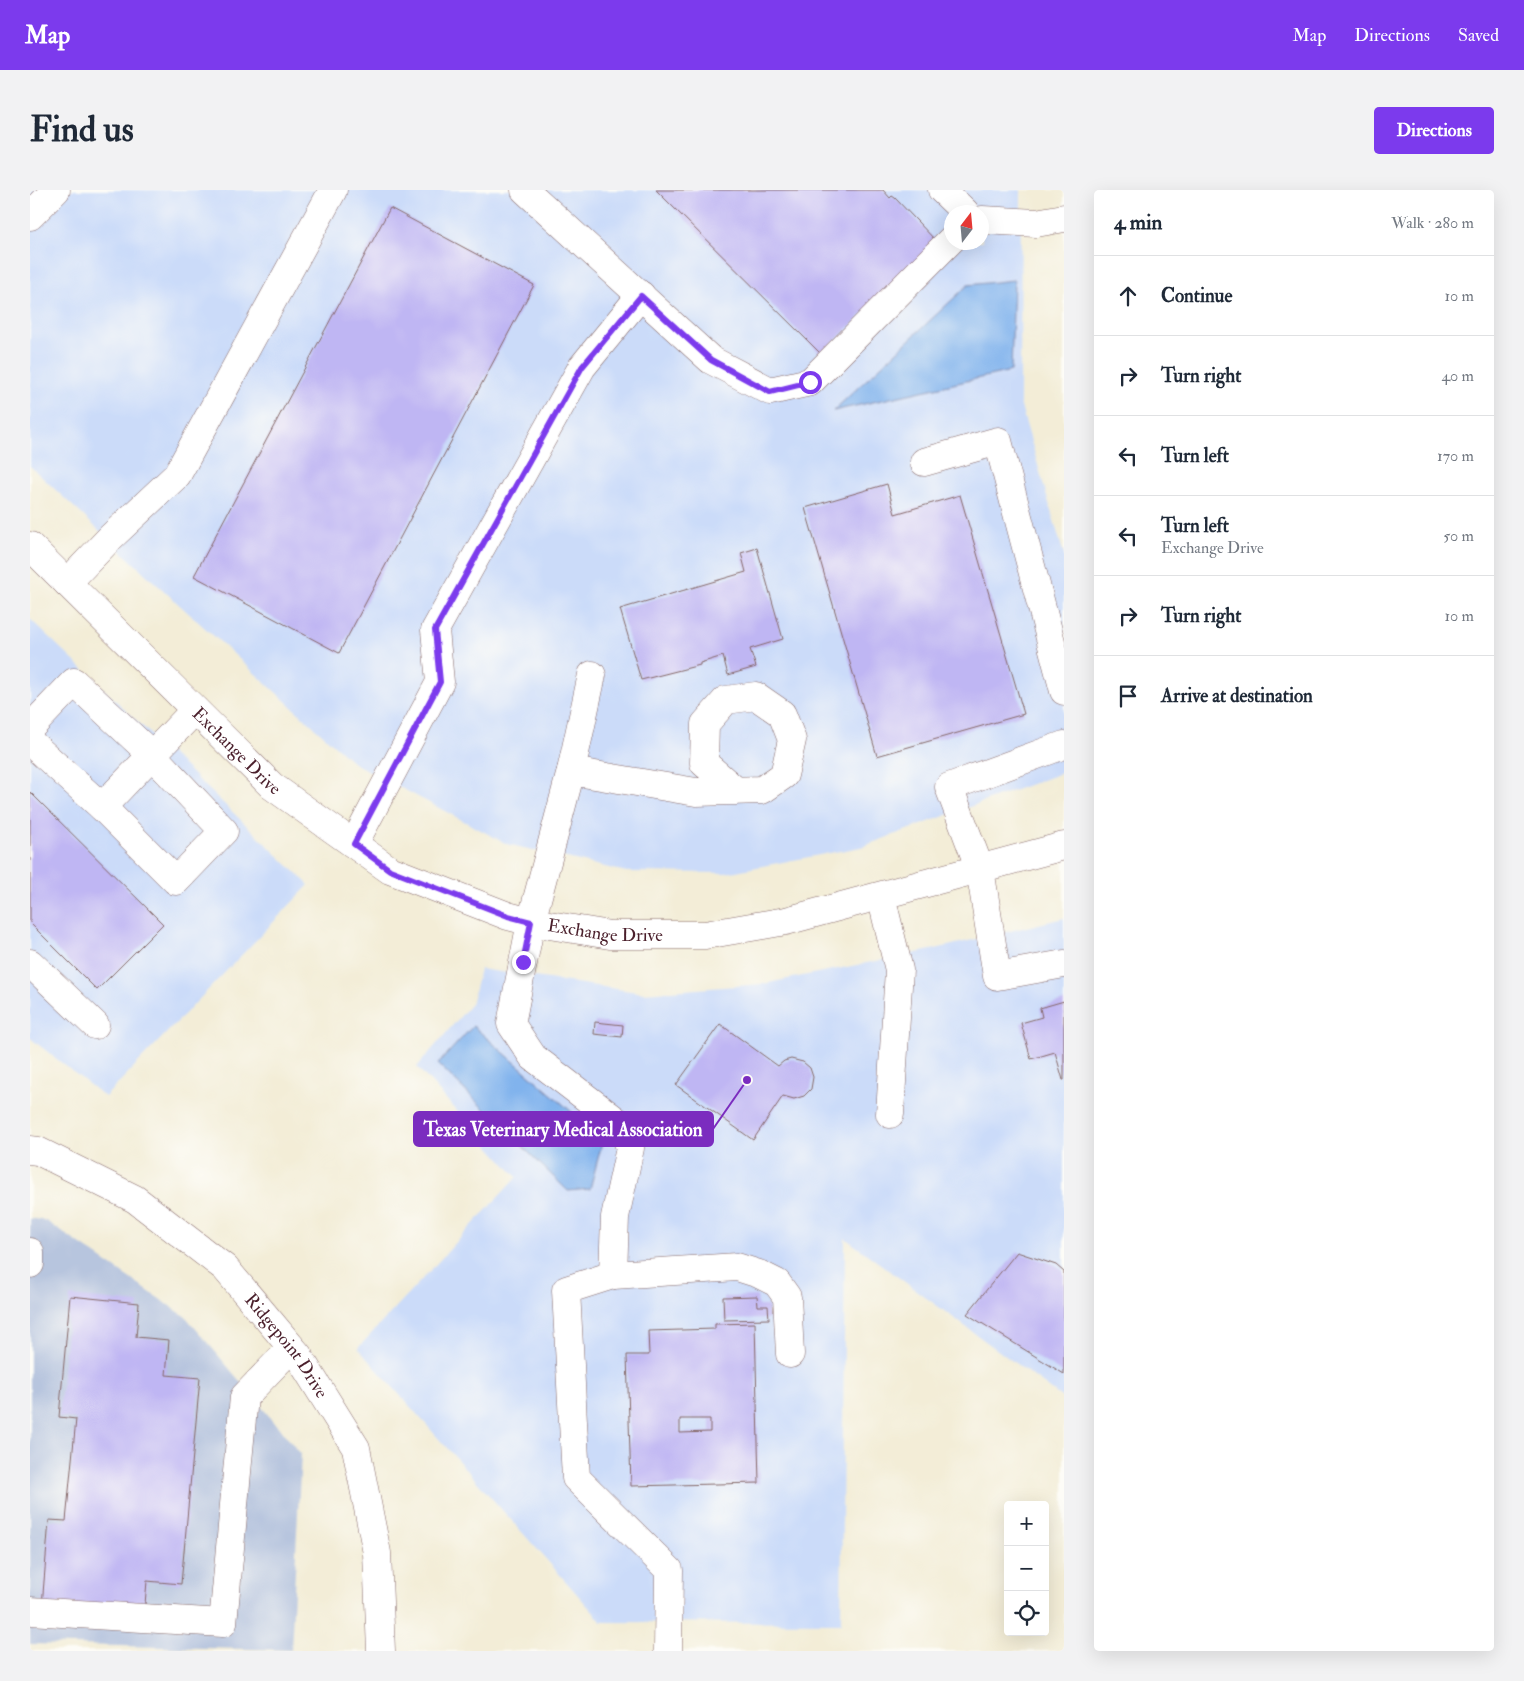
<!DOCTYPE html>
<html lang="en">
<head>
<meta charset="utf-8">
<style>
  body { margin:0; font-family:"IM FELL Double Pica",serif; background:#f2f2f3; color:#1f2937 }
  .controls { position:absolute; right:15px; bottom:15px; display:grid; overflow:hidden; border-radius:5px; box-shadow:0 5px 20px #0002 }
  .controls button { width:45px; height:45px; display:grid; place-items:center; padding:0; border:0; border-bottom:1px solid #e0e1e3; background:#fff; color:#1f2937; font:25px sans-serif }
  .compass { position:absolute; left:914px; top:15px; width:45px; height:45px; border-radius:50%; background:#fff; box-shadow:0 5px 20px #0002; rotate:16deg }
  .stop { position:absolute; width:15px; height:15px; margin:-11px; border:4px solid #7c3aed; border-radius:50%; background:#fff }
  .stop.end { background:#7c3aed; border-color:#fff; box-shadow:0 1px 5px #0008 }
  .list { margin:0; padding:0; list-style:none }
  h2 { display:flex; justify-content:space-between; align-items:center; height:65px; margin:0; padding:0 20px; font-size:21px }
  h2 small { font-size:16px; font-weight:400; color:#747a83 }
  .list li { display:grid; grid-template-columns:32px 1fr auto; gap:15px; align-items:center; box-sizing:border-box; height:80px; padding:0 20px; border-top:1px solid #e0e1e3 }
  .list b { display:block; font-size:19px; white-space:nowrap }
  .list p { margin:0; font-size:16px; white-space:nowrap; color:#747a83 }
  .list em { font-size:16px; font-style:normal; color:#747a83 }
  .icon { flex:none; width:28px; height:28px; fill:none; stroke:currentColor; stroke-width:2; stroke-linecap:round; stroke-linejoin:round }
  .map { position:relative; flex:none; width:1034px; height:1461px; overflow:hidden; border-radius:5px }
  header { display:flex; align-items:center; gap:30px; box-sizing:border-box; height:70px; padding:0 25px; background:#7c3aed; color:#fff }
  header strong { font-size:24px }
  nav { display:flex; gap:28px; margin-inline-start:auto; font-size:18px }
  .intro { display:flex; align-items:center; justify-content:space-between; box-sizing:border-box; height:120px; padding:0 30px }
  h1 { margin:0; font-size:35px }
  .button { padding:12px 22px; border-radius:5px; background:#7c3aed; color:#fff; font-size:18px; font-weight:700 }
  main { display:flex; gap:30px; padding:0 30px }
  aside { flex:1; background:#fff; border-radius:5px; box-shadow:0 5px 20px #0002 }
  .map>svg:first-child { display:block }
  .built { fill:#cbdbf9; fill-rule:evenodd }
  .industrial { fill:#b7c5de }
  .water { fill:#81b3ed; stroke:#66698c }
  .building { fill:#bfb6f3; fill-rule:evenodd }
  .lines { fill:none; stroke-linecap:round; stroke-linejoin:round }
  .minor-casing { stroke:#856767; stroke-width:29 }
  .minor { stroke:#fff; stroke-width:28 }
  .route { stroke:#7c3aed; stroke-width:6 }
  .labels { text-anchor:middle; stroke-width:4.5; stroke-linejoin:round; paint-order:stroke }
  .street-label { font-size:18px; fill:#4a1f2b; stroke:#fdfcf7 }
  .leader { fill:none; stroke:#7b2cbf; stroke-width:2 }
  .callout-dot { fill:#7b2cbf; stroke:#fdfcf7; stroke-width:2 }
  .callout { fill:#7b2cbf; stroke:#7b2cbf; stroke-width:2 }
  .callout-label { font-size:19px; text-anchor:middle; font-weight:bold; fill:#fff }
</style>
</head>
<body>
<header>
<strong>Map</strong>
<nav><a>Map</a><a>Directions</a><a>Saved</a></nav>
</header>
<div class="intro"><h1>Find us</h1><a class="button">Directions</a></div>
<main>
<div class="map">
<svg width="1034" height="1461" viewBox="0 0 1034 1461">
  <rect width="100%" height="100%" fill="#fdfcf7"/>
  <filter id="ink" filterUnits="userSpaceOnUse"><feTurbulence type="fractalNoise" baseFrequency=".02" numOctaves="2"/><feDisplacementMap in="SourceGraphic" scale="10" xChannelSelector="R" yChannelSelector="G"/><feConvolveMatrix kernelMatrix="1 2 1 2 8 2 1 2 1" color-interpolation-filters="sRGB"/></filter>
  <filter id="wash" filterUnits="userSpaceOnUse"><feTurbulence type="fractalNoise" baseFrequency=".0096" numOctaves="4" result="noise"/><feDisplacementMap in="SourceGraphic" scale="20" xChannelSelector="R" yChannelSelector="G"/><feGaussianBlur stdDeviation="1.12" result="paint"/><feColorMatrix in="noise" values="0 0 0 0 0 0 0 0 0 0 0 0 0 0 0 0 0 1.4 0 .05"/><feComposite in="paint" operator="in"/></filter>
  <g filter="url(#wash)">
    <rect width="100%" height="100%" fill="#f3edd7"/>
    <!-- built -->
    <path class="built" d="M 0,0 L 991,0 L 990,213 L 1034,365 L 1034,582 L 831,657 L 696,683 L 596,682 L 477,654 L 324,573 L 122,390 L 0,276 ZM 922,22 L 952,22 L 952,52 L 922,52 Z
      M 0,429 L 279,695 L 75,907 L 0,848 Z
      M 1034,728 L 1034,1209 L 815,1048 L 811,1433 L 572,1432 L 328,1158 L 487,987 L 387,877 L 441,814 L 450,779 L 614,803 L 733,794 L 901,760 Z"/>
    <!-- industrial -->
    <path class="industrial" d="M 0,1028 L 16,1031 L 156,1127 L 271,1264 L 261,1460 L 0,1454 Z"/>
    <!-- water -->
    <path class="water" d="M 984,90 L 981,181 L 803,221 L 938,95 Z
      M 443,836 L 573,949 L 560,999 L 538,1001 L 408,874 Z"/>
    <g id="blocks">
      <!-- building -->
      <path class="building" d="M 626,0 L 853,0 L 860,8 L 862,6 L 865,8 L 907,52 L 791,164 Z
        M 360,18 L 504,95 L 309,463 L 164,386 Z
        M 857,294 L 865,324 L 930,305 L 994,524 L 847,566 L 775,318 Z
        M 727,358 L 753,449 L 720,459 L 726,477 L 698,485 L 693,466 L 670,473 L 670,475 L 611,490 L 590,419 L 716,382 L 711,363 Z
        M 0,602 L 133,734 L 67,800 L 0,733 Z
        M 1034,811 L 1034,890 L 1033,890 L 1025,862 L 1001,869 L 991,833 L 1012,827 L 1010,818 Z
        M 565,832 L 593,835 L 592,847 L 564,844 Z
        M 690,834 L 748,876 L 754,871 L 761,869 L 773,872 L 780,878 L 783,887 L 781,899 L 774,906 L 764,909 L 753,906 L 723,950 L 646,895 Z
        M 987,1062 L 1026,1075 L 1034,1082 L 1034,1184 L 937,1124 Z
        M 40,1106 L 109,1113 L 106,1147 L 139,1150 L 136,1185 L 170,1188 L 151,1394 L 117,1391 L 114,1426 L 12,1416 L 19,1330 L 36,1331 L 46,1229 L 29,1227 Z
        M 727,1106 L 728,1116 L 738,1116 L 739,1129 L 694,1130 L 693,1107 Z
        M 725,1133 L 729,1293 L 601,1296 L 597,1165 L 619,1165 L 618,1141 L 685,1139 L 685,1134 ZM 650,1229 L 680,1229 L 680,1242 L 650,1243 Z"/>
    </g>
  </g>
  <g filter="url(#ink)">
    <use href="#blocks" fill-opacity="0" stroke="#856767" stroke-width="1"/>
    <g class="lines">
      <!-- minor casing -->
      <g class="minor-casing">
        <g id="minor">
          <path d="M 495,0 L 681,170 L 740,201 L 780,192 L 922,49"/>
          <path d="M 912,0 L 935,22"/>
          <path d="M 0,26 L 26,0"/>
          <path d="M 952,30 L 1006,33 L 1034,28"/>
          <path d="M 894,272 L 968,251 L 1034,501"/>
          <path id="s1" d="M 0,356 L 242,596 L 360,680 L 478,726 L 501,732 L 580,745 L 675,745 L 756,731 L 1034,656"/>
          <path d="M 37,393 L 81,347 L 147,285 L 303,0"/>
          <path d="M 0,538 L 44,492 L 122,565 L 194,641 L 146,691 L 72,617"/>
          <path d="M 0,552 L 72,617 L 165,520"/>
          <path d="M 1034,555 L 919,597 L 950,679 L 967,786 L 1034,774"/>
          <path d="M 541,581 L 562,485"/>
          <path d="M 324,654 L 410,492 L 405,440 L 552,177 L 611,105"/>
          <path d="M 851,706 L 869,780 L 860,924"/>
          <path d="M 0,773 L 65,835"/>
          <path id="s2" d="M 0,960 L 8,961 L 105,1009 L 195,1078 L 268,1165 L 326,1258 L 347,1363 L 351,1461"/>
          <path d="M 0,1062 L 0,1074"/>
          <path d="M 583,1085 L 707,1077 L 729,1084 L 747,1093 L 757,1107 L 760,1164"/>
          <path d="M 0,1421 L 193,1433 L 214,1207 L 261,1158"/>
          <path d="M 638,1461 L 639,1380 L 546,1288 L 536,1100 L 583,1085 L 585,1027 L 600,958 L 593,936 L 503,867 L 481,834 L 501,732 L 541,581 L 666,602 L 732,600 L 754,585 L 762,550 L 752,524 L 726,506 L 696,510 L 675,534 L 674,573 L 706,601"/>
        </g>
      </g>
      <!-- minor -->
      <use href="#minor" class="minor"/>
    </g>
  </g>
  <g class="lines" filter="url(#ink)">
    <!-- route -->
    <path class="route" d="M 493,772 L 501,732 L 478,726 L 360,680 L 324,654 L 410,492 L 405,440 L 552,177 L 611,106 L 681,170 L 740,202 L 780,192"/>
  </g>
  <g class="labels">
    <!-- street labels -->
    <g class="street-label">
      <text dy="6" stroke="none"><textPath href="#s1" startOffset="291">Exchange Drive</textPath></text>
      <text dy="6" stroke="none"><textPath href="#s1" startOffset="711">Exchange Drive</textPath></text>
      <text dy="6" stroke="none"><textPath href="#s2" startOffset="329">Ridgepoint Drive</textPath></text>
    </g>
  </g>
  <!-- callouts -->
  <path class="leader" d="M717 890L683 939"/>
  <circle class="callout-dot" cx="717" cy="890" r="5"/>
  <rect class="callout" x="384" y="922" width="299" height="34" rx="5"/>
  <g class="callout-label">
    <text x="533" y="946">Texas Veterinary Medical Association</text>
  </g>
</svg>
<div class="controls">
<button>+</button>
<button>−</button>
<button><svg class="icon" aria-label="locate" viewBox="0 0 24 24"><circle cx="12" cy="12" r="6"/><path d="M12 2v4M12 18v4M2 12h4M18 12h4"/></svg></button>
</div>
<svg class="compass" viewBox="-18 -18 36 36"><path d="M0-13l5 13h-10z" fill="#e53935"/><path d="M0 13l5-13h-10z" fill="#747a83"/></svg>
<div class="stop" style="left:780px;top:192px"></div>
<div class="stop end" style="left:493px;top:772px"></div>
</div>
<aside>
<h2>4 min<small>Walk · 280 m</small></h2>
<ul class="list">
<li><svg class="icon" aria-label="ahead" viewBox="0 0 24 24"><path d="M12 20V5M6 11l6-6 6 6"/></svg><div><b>Continue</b></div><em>10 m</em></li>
<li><svg class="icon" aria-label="right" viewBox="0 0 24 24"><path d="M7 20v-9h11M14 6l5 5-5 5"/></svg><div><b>Turn right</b></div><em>40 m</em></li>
<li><svg class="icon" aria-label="left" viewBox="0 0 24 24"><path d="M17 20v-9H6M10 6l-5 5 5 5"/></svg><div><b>Turn left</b></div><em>170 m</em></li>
<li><svg class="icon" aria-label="left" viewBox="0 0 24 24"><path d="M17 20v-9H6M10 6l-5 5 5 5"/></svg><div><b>Turn left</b><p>Exchange Drive</p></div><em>50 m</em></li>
<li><svg class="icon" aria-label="right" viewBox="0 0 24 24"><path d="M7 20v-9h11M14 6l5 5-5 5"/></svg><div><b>Turn right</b></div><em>10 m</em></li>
<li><svg class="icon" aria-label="arrive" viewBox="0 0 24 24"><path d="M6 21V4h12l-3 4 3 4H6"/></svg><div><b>Arrive at destination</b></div></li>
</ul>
</aside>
</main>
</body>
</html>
